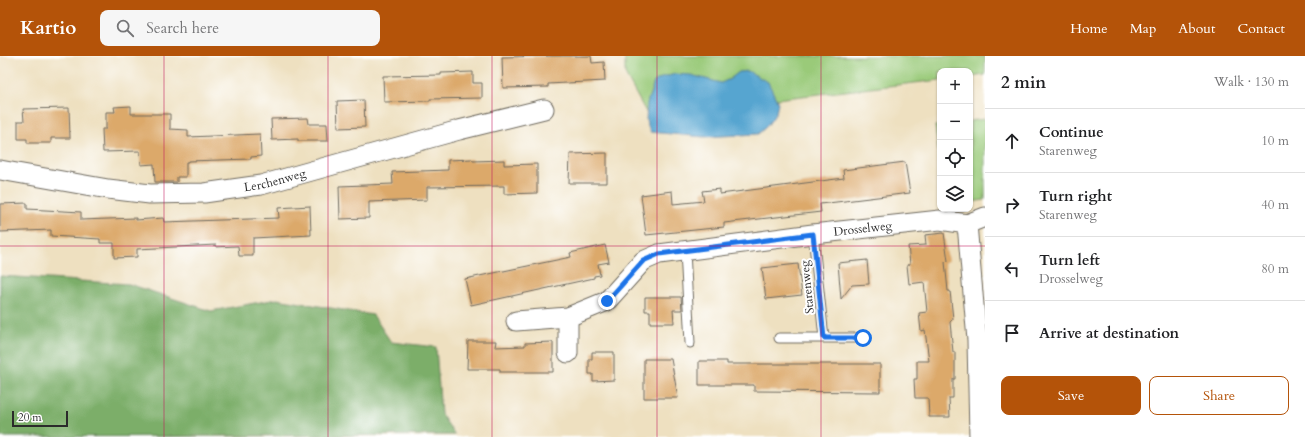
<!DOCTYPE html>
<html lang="en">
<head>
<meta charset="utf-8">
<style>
  body { margin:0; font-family:Cardo,serif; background:#f6f6f6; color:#202124 }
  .controls { position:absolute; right:12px; top:12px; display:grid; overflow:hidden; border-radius:8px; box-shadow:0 1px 3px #0004 }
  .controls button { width:36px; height:36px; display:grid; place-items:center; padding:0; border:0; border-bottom:1px solid #e0e0e0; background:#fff; color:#202124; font:20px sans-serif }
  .scale { position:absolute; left:12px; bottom:10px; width:56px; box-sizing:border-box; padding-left:4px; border:2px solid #2b2b2b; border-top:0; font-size:11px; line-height:14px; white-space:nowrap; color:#2b2b2b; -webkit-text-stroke:3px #fff; paint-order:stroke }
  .stop { position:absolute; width:12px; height:12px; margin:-9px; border:3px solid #1a73e8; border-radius:50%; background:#fff }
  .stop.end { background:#1a73e8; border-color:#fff; box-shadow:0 1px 4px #0008 }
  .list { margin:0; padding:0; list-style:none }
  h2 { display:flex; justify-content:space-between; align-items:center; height:52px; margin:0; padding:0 16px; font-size:17px }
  h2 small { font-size:13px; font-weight:400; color:#757577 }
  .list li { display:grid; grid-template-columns:26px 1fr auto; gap:12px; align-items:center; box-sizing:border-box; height:64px; padding:0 16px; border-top:1px solid #e0e0e0 }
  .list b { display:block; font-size:15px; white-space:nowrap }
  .list p { margin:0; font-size:13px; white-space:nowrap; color:#757577 }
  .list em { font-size:13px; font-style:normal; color:#757577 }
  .actions { display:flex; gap:8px; padding:12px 16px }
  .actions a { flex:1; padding:9px 0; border:1px solid #b45309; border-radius:8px; text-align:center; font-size:14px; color:#b45309 }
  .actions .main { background:#b45309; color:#fff }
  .icon { flex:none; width:22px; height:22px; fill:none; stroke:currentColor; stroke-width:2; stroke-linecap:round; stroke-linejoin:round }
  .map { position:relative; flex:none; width:985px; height:381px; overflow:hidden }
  header { display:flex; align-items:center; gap:24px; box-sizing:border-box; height:56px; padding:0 20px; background:#b45309; color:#fff }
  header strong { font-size:19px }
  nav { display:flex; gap:22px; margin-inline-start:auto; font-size:14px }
  .search { width:280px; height:36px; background:#f6f6f6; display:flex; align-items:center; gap:10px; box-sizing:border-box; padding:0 14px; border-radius:8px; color:#757577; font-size:15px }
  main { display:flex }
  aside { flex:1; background:#fff }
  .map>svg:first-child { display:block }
  .green { fill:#9aca79; stroke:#627a52 }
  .forest { fill:#7bae69; stroke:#536c4a }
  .water { fill:#56a5d0; stroke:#40687e }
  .building { fill:#dca96a }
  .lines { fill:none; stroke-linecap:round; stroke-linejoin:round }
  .service-casing { stroke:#6f6a5f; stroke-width:11 }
  .minor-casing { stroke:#6f6a5f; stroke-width:21 }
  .service { stroke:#fff; stroke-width:9 }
  .minor { stroke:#fff; stroke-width:19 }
  .route { stroke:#1a73e8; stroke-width:5 }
  .grid { fill:none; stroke:#c2185b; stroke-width:1; stroke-opacity:0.55 }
  .labels { text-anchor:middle; stroke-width:4; stroke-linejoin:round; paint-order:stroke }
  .street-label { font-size:12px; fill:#2b2b2b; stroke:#fff }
</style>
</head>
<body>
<header>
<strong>Kartio</strong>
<div class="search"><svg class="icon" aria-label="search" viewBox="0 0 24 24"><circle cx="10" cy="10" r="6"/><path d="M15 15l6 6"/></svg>Search here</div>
<nav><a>Home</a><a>Map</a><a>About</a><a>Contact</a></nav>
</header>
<main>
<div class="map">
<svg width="985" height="381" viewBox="0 0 985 381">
  <rect width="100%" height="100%" fill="#fff"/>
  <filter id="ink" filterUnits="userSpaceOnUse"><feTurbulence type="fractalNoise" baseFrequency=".025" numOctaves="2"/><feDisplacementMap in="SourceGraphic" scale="8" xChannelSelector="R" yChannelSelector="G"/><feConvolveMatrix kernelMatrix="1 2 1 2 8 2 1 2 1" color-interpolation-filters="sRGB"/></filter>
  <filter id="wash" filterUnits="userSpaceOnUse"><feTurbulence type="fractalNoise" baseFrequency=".012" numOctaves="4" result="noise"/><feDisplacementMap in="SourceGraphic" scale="16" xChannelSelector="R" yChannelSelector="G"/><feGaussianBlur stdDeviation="0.9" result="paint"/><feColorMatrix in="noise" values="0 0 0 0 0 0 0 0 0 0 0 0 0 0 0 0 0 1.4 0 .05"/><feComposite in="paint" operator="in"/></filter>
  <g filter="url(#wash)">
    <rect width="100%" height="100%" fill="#eee0c0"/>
    <!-- green -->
    <path class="green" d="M 625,0 L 985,0 L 985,19 L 970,21 L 970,15 L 940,15 L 940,24 L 647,58 L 625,18 Z
      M 985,63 L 985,144 L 970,146 L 970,65 Z
      M 940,69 L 940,107 L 935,70 Z"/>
    <!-- forest -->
    <path class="forest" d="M 0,220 L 129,228 L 211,255 L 277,243 L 373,259 L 391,286 L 436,291 L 441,358 L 455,379 L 0,381 Z"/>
    <!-- water -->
    <path class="water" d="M 748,15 L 768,26 L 778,47 L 776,57 L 767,70 L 758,78 L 704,81 L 650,76 L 646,65 L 647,47 L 654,26 L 661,22 L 675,18 L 691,19 L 721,27 L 730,23 L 739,16 Z"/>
    <g id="blocks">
      <!-- building -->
      <path class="building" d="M 554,0 L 591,0 L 592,7 L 604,6 L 605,25 L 548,28 L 548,31 L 503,32 L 502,1 Z
        M 473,16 L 473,27 L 482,27 L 482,42 L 430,43 L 430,45 L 384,46 L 383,20 L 441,19 L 441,17 Z
        M 364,44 L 365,71 L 338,72 L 337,45 Z
        M 131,50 L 131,58 L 170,58 L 170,73 L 188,74 L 188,81 L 260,78 L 261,100 L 251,101 L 251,103 L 188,105 L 188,106 L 186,106 L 186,121 L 177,121 L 177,126 L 155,126 L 154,108 L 141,109 L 140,95 L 103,96 L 102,73 L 106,73 L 106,56 L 115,56 L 114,51 Z
        M 69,52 L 70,82 L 51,82 L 51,87 L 27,87 L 27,83 L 18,83 L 18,65 L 24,65 L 23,53 Z
        M 308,62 L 309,68 L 327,68 L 328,85 L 298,85 L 298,83 L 272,84 L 271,63 Z
        M 607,97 L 607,127 L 569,127 L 570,98 Z
        M 472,103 L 473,105 L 504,104 L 504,109 L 537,108 L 537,137 L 504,138 L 504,130 L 427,131 L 427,144 L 369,146 L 369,162 L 340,163 L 339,130 L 393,128 L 392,116 L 448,114 L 448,104 Z
        M 905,106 L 910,137 L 820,148 L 821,156 L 724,167 L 724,171 L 646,179 L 641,139 L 672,135 L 673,148 L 704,145 L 702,135 L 720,133 L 720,138 L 844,122 L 843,114 Z
        M 27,147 L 27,153 L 81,156 L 81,164 L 136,162 L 136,164 L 163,162 L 164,166 L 279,162 L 278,152 L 310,150 L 311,179 L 253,182 L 253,200 L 239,200 L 238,190 L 216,191 L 216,189 L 137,193 L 137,201 L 114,202 L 114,187 L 100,187 L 100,183 L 51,180 L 51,174 L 0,176 L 0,148 Z
        M 944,177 L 948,205 L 945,206 L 948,235 L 950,235 L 953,263 L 950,266 L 953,296 L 955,296 L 955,323 L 953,323 L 953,342 L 949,342 L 950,361 L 929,361 L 928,342 L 915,342 L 914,323 L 917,323 L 917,305 L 929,305 L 925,274 L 921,275 L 919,257 L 927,256 L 924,226 L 909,228 L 907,209 L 910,208 L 908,190 L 926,189 L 925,179 Z
        M 605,189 L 609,206 L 598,208 L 600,219 L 594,220 L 594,222 L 471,249 L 465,223 L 571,201 L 570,197 Z
        M 867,204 L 869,228 L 852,229 L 841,243 L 838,207 Z
        M 798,208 L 802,239 L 766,243 L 762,212 Z
        M 645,241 L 681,241 L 682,254 L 673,254 L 674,267 L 650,267 L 650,255 L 645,255 Z
        M 468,285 L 496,285 L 495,291 L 525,290 L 525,287 L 553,286 L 553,316 L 500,316 L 500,313 L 467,313 Z
        M 592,296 L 614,296 L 614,324 L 593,325 L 593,318 L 589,318 L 589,303 L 592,303 Z
        M 644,303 L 671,303 L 678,342 L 644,342 Z
        M 699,305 L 727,305 L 727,308 L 880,308 L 880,336 L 754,335 L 754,329 L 699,329 Z"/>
    </g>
  </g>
  <g filter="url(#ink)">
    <use href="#blocks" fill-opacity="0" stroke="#6f6a5f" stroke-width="1"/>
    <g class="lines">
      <!-- service casing -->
      <g class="service-casing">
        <path id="service" d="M 813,178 L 824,282
          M 685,195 L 690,287
          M 779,282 L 863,282"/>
      </g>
      <!-- minor casing -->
      <g class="minor-casing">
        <g id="minor">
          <path id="s1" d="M 0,114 L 108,133 L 150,138 L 204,137 L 261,129 L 459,74 L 544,53"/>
          <path d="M 967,168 L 977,284 L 979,381"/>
          <path d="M 967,168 L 985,161"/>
          <path id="s2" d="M 516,265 L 568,261 L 607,245 L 643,205 L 659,198 L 813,178 L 940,164 L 967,168"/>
          <path d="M 568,297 L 568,261"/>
        </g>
      </g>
      <!-- service -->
      <use href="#service" class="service"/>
      <!-- minor -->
      <use href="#minor" class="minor"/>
    </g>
  </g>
  <g class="lines" filter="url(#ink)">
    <!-- route -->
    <path class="route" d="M 607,245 L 643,205 L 659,198 L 813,178 L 824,282 L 863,282"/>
  </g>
  <!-- grid -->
  <path class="grid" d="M 164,0 L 164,381M 328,0 L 328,381M 492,0 L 492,381M 657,0 L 657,381M 821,0 L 821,381M 0,190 L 985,190"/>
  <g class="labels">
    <!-- street labels -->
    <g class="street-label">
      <text dy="4" stroke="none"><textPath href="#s1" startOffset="278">Lerchenweg</textPath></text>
      <text dy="4" stroke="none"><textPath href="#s2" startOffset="371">Drosselweg</textPath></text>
      <text transform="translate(807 231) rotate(-96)" y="4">Starenweg</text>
    </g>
  </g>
</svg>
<div class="controls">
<button>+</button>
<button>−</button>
<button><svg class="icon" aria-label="locate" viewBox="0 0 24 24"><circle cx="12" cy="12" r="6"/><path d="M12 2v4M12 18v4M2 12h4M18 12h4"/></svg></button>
<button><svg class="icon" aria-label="layers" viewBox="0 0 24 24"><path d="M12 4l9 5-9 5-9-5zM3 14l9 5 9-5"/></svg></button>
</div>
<div class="scale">20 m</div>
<div class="stop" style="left:863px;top:282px"></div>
<div class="stop end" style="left:607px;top:245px"></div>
</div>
<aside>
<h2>2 min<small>Walk · 130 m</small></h2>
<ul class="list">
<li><svg class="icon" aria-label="ahead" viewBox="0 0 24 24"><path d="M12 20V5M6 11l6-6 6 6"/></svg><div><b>Continue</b><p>Starenweg</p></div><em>10 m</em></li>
<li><svg class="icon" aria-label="right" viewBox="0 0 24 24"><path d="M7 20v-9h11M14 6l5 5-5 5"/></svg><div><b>Turn right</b><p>Starenweg</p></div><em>40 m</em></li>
<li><svg class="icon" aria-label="left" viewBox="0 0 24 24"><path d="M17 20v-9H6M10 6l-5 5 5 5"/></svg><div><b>Turn left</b><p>Drosselweg</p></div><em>80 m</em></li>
<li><svg class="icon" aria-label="arrive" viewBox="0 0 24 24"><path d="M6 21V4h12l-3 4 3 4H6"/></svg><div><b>Arrive at destination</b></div></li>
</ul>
<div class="actions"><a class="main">Save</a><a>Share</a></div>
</aside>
</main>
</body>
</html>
